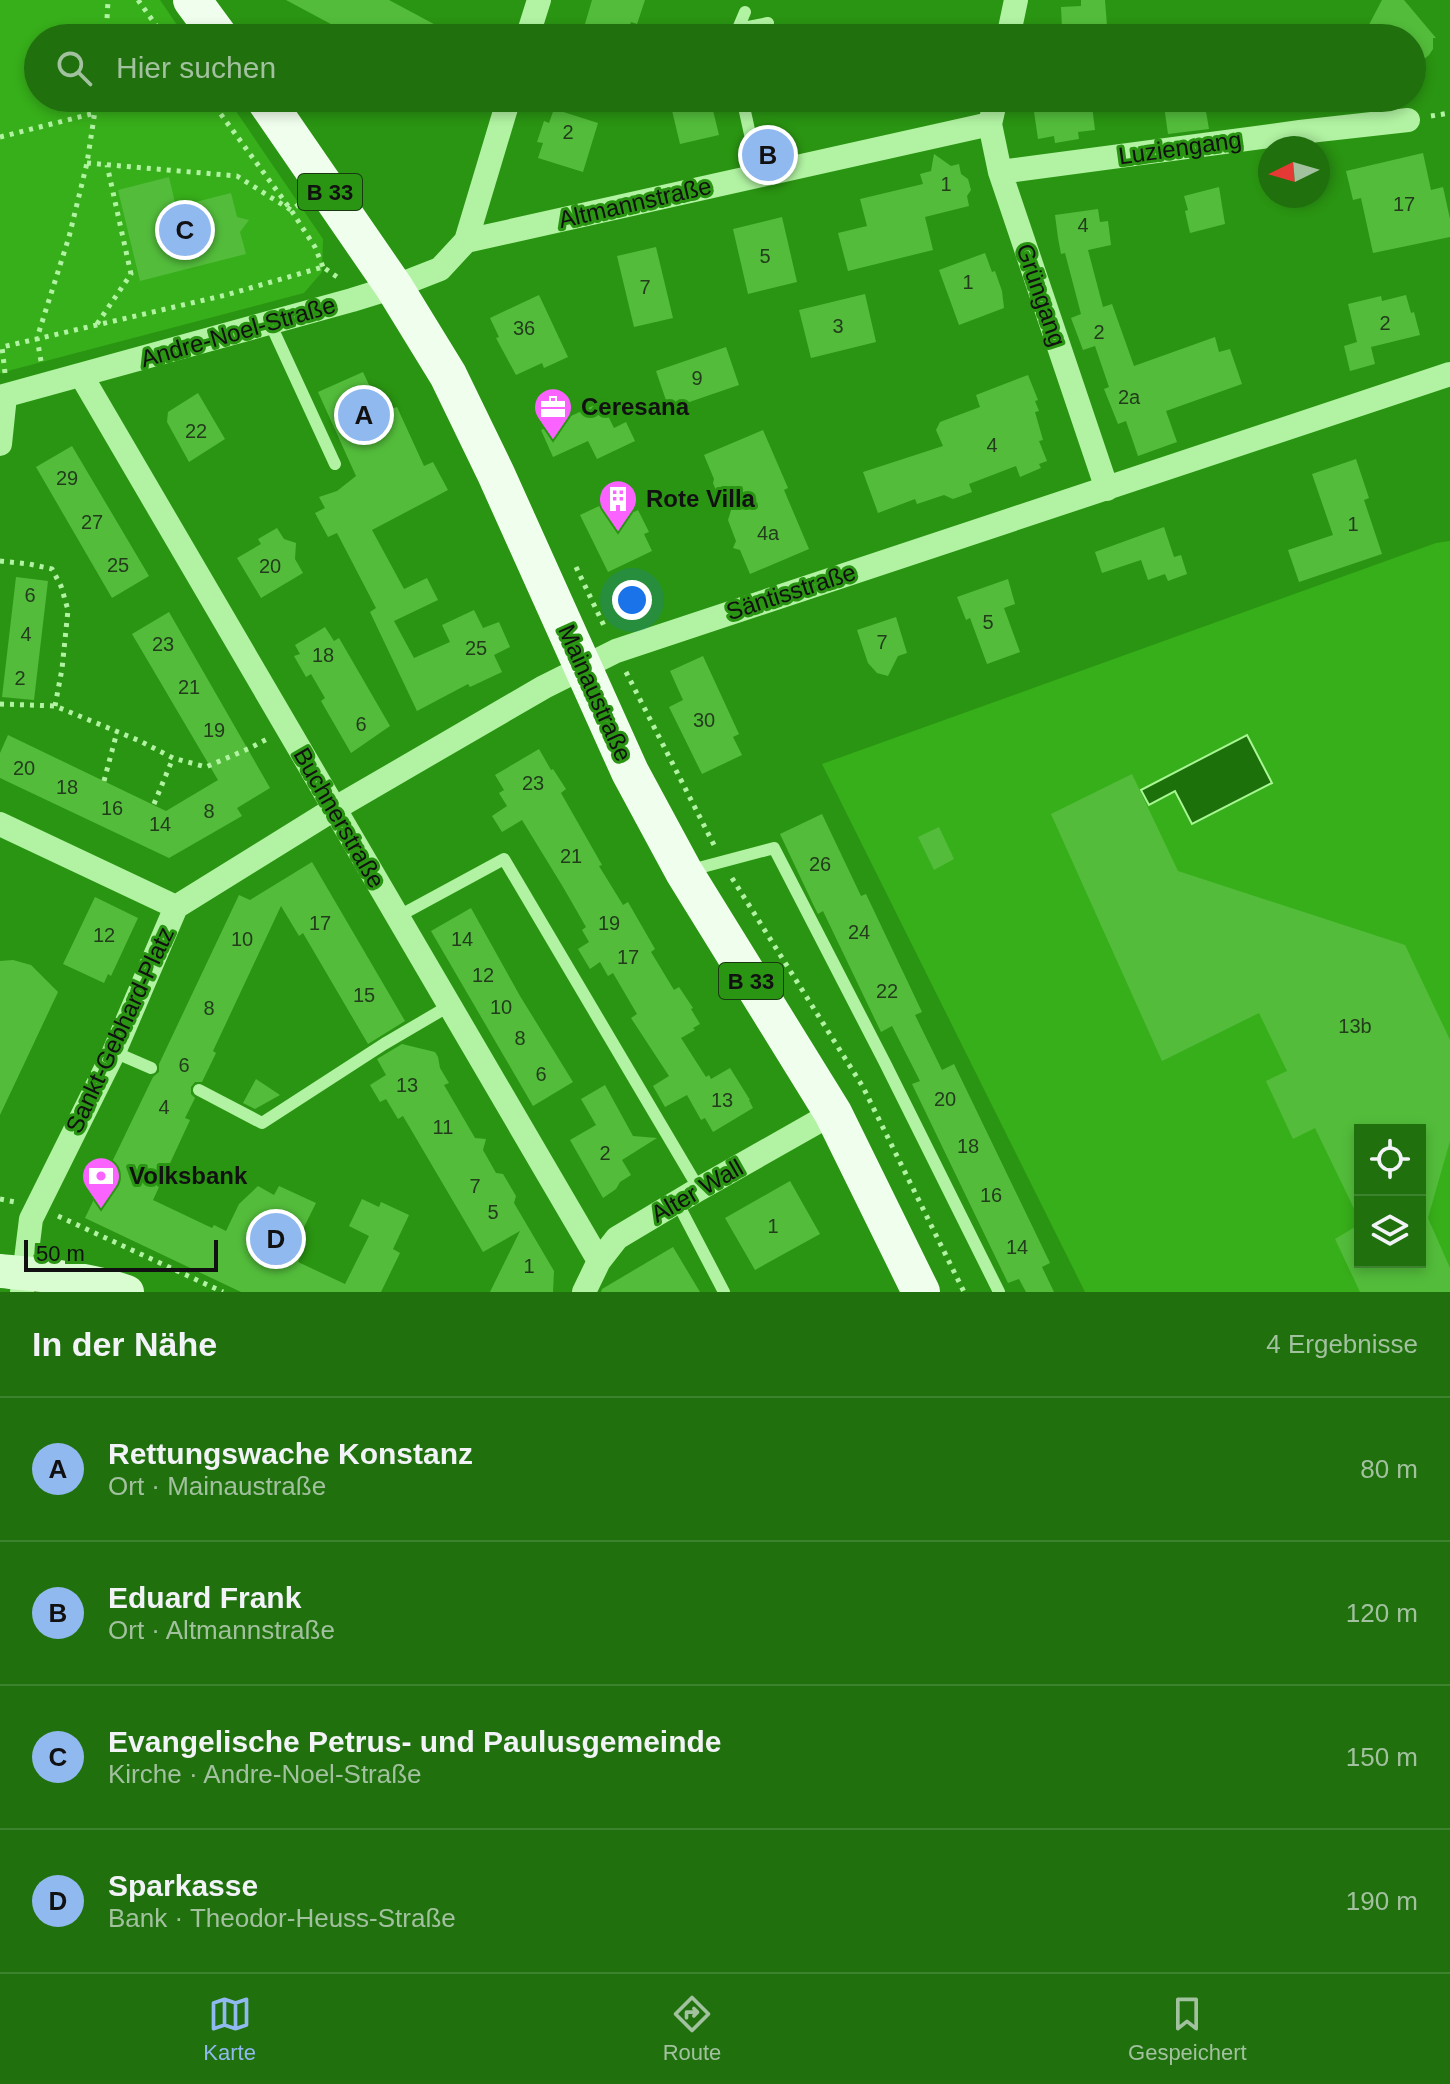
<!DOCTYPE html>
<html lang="de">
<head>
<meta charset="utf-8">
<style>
  body { margin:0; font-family:Helvetica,sans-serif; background:#287517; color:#f1f3f6 }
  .controls { position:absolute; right:24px; bottom:24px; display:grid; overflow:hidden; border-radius:0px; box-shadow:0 4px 12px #0003 }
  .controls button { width:72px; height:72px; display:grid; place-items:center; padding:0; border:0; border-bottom:2px solid #3d822e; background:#20700e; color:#f1f3f6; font:40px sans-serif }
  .compass { position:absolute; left:1258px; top:136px; width:72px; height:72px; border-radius:50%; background:#20700e; box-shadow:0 4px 12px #0003; rotate:265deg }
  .scale { position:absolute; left:24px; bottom:20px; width:194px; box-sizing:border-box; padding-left:8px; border:4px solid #111; border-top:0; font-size:22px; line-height:28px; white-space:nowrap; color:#111; -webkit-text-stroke:6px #2a9512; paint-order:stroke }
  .you { position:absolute; left:632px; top:600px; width:28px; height:28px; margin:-20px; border:6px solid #fff; border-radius:50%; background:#1a73e8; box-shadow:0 0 0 12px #1a73e833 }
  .badge { display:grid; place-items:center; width:52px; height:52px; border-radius:50%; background:#90b9f0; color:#111; font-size:26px; font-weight:700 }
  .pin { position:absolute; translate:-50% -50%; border:4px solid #fff; box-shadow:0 2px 8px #0006 }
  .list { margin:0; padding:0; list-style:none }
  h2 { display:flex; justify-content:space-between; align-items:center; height:104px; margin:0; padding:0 32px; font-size:34px }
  h2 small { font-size:26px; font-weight:400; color:#a2c19e }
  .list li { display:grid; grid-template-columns:52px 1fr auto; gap:24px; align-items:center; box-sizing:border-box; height:144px; padding:0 32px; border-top:2px solid #3d822e }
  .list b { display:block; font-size:30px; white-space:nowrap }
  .list p { margin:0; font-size:26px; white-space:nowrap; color:#a2c19e }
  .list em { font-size:26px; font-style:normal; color:#a2c19e }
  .icon { flex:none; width:44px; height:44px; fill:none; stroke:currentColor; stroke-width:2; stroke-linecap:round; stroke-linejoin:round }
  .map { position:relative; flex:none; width:1450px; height:1292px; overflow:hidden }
  .search { position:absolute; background:#20700e; box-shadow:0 4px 12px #0003; left:24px; right:24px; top:24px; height:88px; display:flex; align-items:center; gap:20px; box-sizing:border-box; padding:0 28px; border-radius:44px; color:#a2c19e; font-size:30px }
  .sheet { height:680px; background:#20700e }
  nav { display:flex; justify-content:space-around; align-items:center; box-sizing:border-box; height:112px; border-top:2px solid #3d822e; background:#20700e; font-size:22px; color:#a2c19e }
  nav a { display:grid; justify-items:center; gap:4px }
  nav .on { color:#90b9f0 }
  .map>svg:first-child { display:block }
  .green { fill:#37af1a; fill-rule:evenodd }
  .water { fill:#1d710b; stroke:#a8f694; stroke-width:2 }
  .building { fill:#53bd3b }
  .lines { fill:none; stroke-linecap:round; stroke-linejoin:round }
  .path { stroke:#b1f3a2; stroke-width:5; stroke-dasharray:4 6; stroke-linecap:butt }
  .service { stroke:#b1f3a2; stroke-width:12 }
  .minor { stroke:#b1f3a2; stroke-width:24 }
  .secondary { stroke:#d9fcd1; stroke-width:34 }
  .primary { stroke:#f0ffed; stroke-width:38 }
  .labels { text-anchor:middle; stroke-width:6; stroke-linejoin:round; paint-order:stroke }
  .number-label { font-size:20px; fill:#223c1c }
  .shield { fill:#2a9512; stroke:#183911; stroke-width:2 }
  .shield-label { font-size:22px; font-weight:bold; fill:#111 }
  .street-label { font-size:24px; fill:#111; stroke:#2a9512 }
  .poi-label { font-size:24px; font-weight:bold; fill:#111; stroke:#2a9512; text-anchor:start }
</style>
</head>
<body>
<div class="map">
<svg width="1450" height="1292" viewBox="0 0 1450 1292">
  <rect width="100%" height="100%" fill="#2a9512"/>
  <!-- green -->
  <path class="green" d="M 0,0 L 160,0 L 186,38 L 38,38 L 38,98 L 227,98 L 323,239 L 322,272 L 304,293 L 0,373 Z
    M 1450,541 L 1450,1292 L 1085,1292 L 822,764 L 1436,543 ZM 1360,1130 L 1420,1130 L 1420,1262 L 1360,1262 Z"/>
  <!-- water -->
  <path class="water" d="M 1247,735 L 1272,783 L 1192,824 L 1175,791 L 1149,805 L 1141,790 Z"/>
  <!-- building -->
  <path class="building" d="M 286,0 L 389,0 L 460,38 L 357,38 Z
    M 592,0 L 645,0 L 637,24 L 631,22 L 626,37 L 585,24 Z
    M 1081,0 L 1105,0 L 1107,26 L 1062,28 L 1061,7 L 1081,6 Z
    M 1382,0 L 1404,0 L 1436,38 L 1433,38 L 1433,49 L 1429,55 L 1412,69 L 1412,38 L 1362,38 Z
    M 669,98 L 710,98 L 719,135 L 680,144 Z
    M 1032,98 L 1091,98 L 1095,130 L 1078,132 L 1079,139 L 1055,143 L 1054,136 L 1038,139 Z
    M 1204,100 L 1209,129 L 1168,134 L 1164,106 Z
    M 554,109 L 598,123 L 583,172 L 538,158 L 543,143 L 537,142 L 544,121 L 549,123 Z
    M 1423,153 L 1431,190 L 1443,187 L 1450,219 L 1450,237 L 1373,253 L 1361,198 L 1353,200 L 1346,171 Z
    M 934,154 L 951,166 L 959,164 L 961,174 L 968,179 L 971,190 L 967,196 L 969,206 L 925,217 L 933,250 L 848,271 L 838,233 L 867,226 L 860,199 L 923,184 L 920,174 L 931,171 Z
    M 169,177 L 176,207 L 231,193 L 237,217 L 249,220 L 240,232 L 246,254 L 140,281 L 118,190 Z
    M 1219,187 L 1225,224 L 1190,233 L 1185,211 L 1188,210 L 1184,196 Z
    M 1098,209 L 1100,222 L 1108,221 L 1111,245 L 1088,250 L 1103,307 L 1112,304 L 1134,366 L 1215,337 L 1219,352 L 1230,349 L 1242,384 L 1166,411 L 1177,442 L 1138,456 L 1126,421 L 1118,424 L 1104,389 L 1109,387 L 1095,346 L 1083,350 L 1071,318 L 1081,314 L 1065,253 L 1061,254 L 1058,238 L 1055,215 Z
    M 782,217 L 797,282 L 748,294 L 733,229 Z
    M 656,247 L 673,318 L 634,327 L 617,256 Z
    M 985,253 L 992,272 L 995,271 L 1002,291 L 1004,308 L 959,325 L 939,270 Z
    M 865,294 L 876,342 L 811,358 L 799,310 Z
    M 539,295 L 568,357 L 544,368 L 542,363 L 516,375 L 496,338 L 499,337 L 490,318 Z
    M 1406,295 L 1411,313 L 1414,312 L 1420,335 L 1371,347 L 1375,364 L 1350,371 L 1344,346 L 1357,342 L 1348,304 L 1381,296 L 1382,301 Z
    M 726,347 L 739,385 L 669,409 L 656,371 Z
    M 363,372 L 376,400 L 385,396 L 391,409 L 397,407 L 424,466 L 433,462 L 448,490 L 372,530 L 404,589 L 427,578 L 438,600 L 394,621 L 414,658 L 450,642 L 442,625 L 474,610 L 483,628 L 499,622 L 510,647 L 494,655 L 502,672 L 470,687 L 468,684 L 417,711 L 370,612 L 376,608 L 337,533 L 328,537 L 315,513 L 325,508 L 319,497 L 337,491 L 356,476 L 318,392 Z
    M 1028,375 L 1038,400 L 1035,401 L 1039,411 L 1035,412 L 1043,440 L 1039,441 L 1047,461 L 1039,464 L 1041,468 L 1020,477 L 1016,466 L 969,484 L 972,492 L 953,499 L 944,495 L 917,504 L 915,499 L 878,513 L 863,472 L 943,446 L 936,430 L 940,422 L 980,407 L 976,395 Z
    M 198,393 L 225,439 L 189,462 L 167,422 L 168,412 Z
    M 601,402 L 614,428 L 626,422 L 635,441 L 597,459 L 588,441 L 553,457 L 541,430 Z
    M 763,430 L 788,488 L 784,490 L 809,549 L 750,574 L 740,550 L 733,548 L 736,541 L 728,520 L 733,504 L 719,498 L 713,483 L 714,479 L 704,455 Z
    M 72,446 L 149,576 L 112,598 L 36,467 Z
    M 1356,459 L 1369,498 L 1364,500 L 1382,554 L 1299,582 L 1288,550 L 1333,535 L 1312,474 Z
    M 625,494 L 634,512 L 638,510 L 649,532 L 644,534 L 652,551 L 608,572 L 580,515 Z
    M 1164,527 L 1174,557 L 1181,555 L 1187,574 L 1168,581 L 1165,574 L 1148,580 L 1141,560 L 1102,573 L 1095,552 Z
    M 277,528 L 284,539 L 296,543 L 295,559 L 303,573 L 261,598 L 237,558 L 261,544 L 258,539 Z
    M 16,577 L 48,581 L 34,700 L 2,697 Z
    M 1008,579 L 1015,604 L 1004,608 L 1020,652 L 987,664 L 970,618 L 966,620 L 957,597 Z
    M 169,612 L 270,788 L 237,808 L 242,816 L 169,858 L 0,778 L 0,753 L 8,735 L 166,811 L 218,780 L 132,634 Z
    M 896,617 L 907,653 L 898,656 L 888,676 L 877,673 L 868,663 L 857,630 Z
    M 325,627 L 334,641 L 339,638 L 390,726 L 351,753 L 321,701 L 325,698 L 311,674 L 306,677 L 294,656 L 300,654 L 295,645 Z
    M 703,656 L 739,734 L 733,737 L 742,755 L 702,774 L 669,707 L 683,700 L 670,671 Z
    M 539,749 L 551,770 L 553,769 L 566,789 L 561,793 L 602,865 L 599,866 L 623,905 L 628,902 L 655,949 L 651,952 L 674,990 L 679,987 L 693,1008 L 691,1009 L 700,1024 L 693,1028 L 695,1030 L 681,1038 L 706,1077 L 709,1075 L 711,1079 L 730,1068 L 750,1100 L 749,1100 L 753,1108 L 713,1132 L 705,1118 L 701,1120 L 687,1095 L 665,1107 L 653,1086 L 669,1076 L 631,1018 L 637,1014 L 613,973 L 608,976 L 600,962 L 590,969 L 578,949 L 589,942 L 582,930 L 586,927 L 563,887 L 522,820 L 502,832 L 492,816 L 507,806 L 499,793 L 504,790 L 495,775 Z
    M 1132,774 L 1178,871 L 1405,945 L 1450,1040 L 1450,1141 L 1428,1218 L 1450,1268 L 1450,1292 L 1360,1292 L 1335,1239 L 1360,1224 L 1360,1262 L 1420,1262 L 1420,1130 L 1360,1130 L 1360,1221 L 1315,1128 L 1293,1139 L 1266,1081 L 1287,1071 L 1259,1013 L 1162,1061 L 1051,814 Z
    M 822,814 L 861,896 L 866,894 L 922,1012 L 915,1015 L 942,1070 L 954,1064 L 1050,1263 L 1042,1267 L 1054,1292 L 1026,1292 L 1019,1279 L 1008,1283 L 912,1084 L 920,1081 L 892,1026 L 881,1032 L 823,911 L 818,914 L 813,904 L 780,834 Z
    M 939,827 L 954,859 L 934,870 L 918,837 Z
    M 312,862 L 405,1021 L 368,1044 L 303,933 L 299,936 L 281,906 L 213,1051 L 216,1053 L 202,1082 L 195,1082 L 191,1087 L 191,1094 L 195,1098 L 185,1118 L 190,1120 L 153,1200 L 212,1228 L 214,1225 L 226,1231 L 239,1204 L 258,1186 L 274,1195 L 279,1186 L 316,1203 L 291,1253 L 300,1258 L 298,1262 L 345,1284 L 369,1236 L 349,1226 L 362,1199 L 379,1207 L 381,1202 L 409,1215 L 393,1249 L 400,1253 L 381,1292 L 241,1292 L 85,1218 L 153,1077 L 159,1072 L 159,1064 L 239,895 L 250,900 Z
    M 95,897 L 138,918 L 111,976 L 108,974 L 104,983 L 63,964 Z
    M 471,908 L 520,996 L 573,1082 L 533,1106 L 431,931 Z
    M 13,960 L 31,965 L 58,992 L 0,1115 L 0,961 Z
    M 402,1044 L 435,1052 L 438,1057 L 440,1068 L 449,1083 L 444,1085 L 475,1138 L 486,1139 L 483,1150 L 496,1173 L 503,1174 L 516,1196 L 514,1203 L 554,1271 L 553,1292 L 490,1292 L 520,1231 L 483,1252 L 403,1116 L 398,1119 L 386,1099 L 380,1102 L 370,1085 L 386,1075 L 377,1059 Z
    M 256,1079 L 280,1095 L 255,1109 L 243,1103 Z
    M 605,1085 L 633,1136 L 657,1138 L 622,1160 L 631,1175 L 620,1182 L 616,1189 L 603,1198 L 570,1140 L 596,1125 L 581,1099 Z
    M 790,1181 L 820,1234 L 755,1270 L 725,1218 Z
    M 673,1247 L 700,1292 L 601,1292 L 602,1289 Z"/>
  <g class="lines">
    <!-- path -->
    <path class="path" d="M 138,0 L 165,38
      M 106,38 L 108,0
      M 209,98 L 291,210 L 315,247 L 323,267
      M 1431,116 L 1450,113
      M 0,137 L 95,113
      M 87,163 L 237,176 L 291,210 L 301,203
      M 97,324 L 131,274 L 107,165
      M 41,361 L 37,338 L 69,237 L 87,163 L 97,98
      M 5,373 L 2,347 L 226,295 L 323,267 L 340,279
      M 0,561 L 29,564 L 52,569 L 61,586 L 68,610 L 62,669 L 55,706
      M 576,567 L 606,630
      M 626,672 L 714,845
      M 0,704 L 55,706 L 140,741 L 173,758 L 206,767 L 250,748 L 269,738
      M 104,781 L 117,732
      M 154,804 L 173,758
      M 732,878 L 863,1087 L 964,1292
      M 0,1199 L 15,1202
      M 58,1216 L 223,1292"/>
    <!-- service -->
    <path class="service" d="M 738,29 L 768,23
      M 734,38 L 745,12
      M 742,98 L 759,175
      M 270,323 L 335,464
      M 691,870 L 774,848 L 885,1063 L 999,1292
      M 397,917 L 504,859 L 699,1189
      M 114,1052 L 151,1068
      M 199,1090 L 262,1123 L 384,1044 L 449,1006
      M 677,1202 L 724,1292"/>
    <!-- minor -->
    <path class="minor" d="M 527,38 L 539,0
      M 1008,38 L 1016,0
      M 996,98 L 990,124 L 1000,172 L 1107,489
      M 1000,172 L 1300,132 L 1408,120
      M 466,241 L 990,124
      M 81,375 L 599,1261
      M 0,397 L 352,300 L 394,287 L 440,269 L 466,241 L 509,98
      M 0,444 L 5,396
      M 0,824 L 176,907
      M 176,907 L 334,809 L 544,687 L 616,651 L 1450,374
      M 22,1292 L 31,1219 L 114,1052 L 176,907
      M 584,1292 L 599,1261 L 617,1238 L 699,1189 L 833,1113"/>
    <!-- secondary -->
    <path class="secondary" d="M 0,1271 C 43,1275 86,1278 127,1292"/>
    <!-- primary -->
    <path class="primary" d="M 192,0 L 220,38
      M 264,98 L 394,287 L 448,375 L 496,474 L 630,772 L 684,872 L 833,1113 L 921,1292"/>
  </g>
  <!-- icons -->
  <defs>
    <g id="office-pin" transform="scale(2)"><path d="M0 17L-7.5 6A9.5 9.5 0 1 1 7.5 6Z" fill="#fa63ff" stroke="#2a9512"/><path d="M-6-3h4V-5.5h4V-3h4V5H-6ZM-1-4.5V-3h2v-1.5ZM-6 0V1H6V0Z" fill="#fff"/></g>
    <g id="building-pin" transform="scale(2)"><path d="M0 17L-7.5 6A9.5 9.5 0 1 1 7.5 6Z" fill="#fa63ff" stroke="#2a9512"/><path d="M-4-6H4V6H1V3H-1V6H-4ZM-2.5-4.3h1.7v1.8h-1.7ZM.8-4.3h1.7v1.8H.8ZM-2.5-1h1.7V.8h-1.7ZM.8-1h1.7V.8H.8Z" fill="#fff"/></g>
    <g id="bank-pin" transform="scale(2)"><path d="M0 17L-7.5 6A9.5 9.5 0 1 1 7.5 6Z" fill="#fa63ff" stroke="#2a9512"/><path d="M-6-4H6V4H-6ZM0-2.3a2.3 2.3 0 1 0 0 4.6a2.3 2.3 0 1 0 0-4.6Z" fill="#fff"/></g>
  </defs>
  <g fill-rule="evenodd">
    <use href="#office-pin" x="553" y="407"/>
    <use href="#building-pin" x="618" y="499"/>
    <use href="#bank-pin" x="101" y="1176"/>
  </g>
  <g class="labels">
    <!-- number labels -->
    <g class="number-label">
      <text x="568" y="139">2</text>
      <text x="946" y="191">1</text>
      <text x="1404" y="211">17</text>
      <text x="1083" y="232">4</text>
      <text x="765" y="263">5</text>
      <text x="968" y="289">1</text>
      <text x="645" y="294">7</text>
      <text x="1385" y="330">2</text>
      <text x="838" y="333">3</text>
      <text x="524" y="335">36</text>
      <text x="1099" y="339">2</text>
      <text x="697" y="385">9</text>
      <text x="1129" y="404">2a</text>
      <text x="196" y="438">22</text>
      <text x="992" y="452">4</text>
      <text x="67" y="485">29</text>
      <text x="92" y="529">27</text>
      <text x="1353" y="531">1</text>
      <text x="768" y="540">4a</text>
      <text x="118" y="572">25</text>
      <text x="270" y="573">20</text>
      <text x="30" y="602">6</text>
      <text x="988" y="629">5</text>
      <text x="26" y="641">4</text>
      <text x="882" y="649">7</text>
      <text x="163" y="651">23</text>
      <text x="476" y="655">25</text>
      <text x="323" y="662">18</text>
      <text x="20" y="685">2</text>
      <text x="189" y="694">21</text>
      <text x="704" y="727">30</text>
      <text x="361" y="731">6</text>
      <text x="214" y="737">19</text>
      <text x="24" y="775">20</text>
      <text x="533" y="790">23</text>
      <text x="67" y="794">18</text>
      <text x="112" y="815">16</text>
      <text x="209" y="818">8</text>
      <text x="160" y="831">14</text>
      <text x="571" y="863">21</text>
      <text x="820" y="871">26</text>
      <text x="320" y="930">17</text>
      <text x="609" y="930">19</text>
      <text x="859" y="939">24</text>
      <text x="104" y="942">12</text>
      <text x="242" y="946">10</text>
      <text x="462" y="946">14</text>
      <text x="628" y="964">17</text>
      <text x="483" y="982">12</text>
      <text x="887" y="998">22</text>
      <text x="364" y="1002">15</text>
      <text x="501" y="1014">10</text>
      <text x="209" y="1015">8</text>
      <text x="1355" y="1033">13b</text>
      <text x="520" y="1045">8</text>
      <text x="184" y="1072">6</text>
      <text x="541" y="1081">6</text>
      <text x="407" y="1092">13</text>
      <text x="945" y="1106">20</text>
      <text x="722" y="1107">13</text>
      <text x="164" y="1114">4</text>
      <text x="443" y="1134">11</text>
      <text x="968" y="1153">18</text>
      <text x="605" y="1160">2</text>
      <text x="475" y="1193">7</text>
      <text x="991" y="1202">16</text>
      <text x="493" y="1219">5</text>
      <text x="773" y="1233">1</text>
      <text x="1017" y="1254">14</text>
      <text x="529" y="1273">1</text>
    </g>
    <!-- shield labels -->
    <g class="shield">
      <rect x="298" y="174" width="64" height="36" rx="6"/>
      <rect x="719" y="963" width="64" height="36" rx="6"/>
    </g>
    <g class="shield-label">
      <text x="330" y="200">B 33</text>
      <text x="751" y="989">B 33</text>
    </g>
    <!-- street labels -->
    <g class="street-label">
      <text transform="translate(1180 148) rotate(-8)" y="8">Luziengang</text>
      <text transform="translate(635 203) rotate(-13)" y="8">Altmannstraße</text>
      <text transform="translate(1041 295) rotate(71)" y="8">Grüngang</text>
      <text transform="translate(238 332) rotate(-16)" y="8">Andre-Noel-Straße</text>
      <text transform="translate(791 592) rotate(-18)" y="8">Säntisstraße</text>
      <text transform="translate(595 693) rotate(66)" y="8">Mainaustraße</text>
      <text transform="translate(339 818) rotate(60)" y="8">Buchnerstraße</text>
      <text transform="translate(120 1030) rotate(-65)" y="8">Sankt-Gebhard-Platz</text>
      <text transform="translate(697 1191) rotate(-30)" y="8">Alter Wall</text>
    </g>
    <!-- poi labels -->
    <g class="poi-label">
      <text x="581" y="415">Ceresana</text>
      <text x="646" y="507">Rote Villa</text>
      <text x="129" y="1184">Volksbank</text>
    </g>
  </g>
</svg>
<div class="controls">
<button><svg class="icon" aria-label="locate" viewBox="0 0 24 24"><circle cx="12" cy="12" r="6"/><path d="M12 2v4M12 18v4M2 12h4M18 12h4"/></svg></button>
<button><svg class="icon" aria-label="layers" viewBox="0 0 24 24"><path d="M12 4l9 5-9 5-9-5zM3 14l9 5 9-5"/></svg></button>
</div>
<svg class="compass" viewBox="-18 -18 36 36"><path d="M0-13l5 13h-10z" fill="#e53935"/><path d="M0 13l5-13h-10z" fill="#a2c19e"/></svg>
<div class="scale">50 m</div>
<div class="you"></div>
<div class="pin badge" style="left:364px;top:415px">A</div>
<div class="pin badge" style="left:768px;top:155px">B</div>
<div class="pin badge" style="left:185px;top:230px">C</div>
<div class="pin badge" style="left:276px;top:1239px">D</div>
<div class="search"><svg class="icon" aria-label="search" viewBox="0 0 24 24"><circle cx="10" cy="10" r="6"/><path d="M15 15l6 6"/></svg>Hier suchen</div>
</div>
<section class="sheet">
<h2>In der Nähe<small>4 Ergebnisse</small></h2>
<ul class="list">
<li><span class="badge">A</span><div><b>Rettungswache Konstanz</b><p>Ort · Mainaustraße</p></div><em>80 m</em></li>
<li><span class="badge">B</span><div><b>Eduard Frank</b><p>Ort · Altmannstraße</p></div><em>120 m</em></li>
<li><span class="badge">C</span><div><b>Evangelische Petrus- und Paulusgemeinde</b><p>Kirche · Andre-Noel-Straße</p></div><em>150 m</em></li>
<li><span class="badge">D</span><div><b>Sparkasse</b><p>Bank · Theodor-Heuss-Straße</p></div><em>190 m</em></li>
</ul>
</section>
<nav>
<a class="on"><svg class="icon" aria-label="map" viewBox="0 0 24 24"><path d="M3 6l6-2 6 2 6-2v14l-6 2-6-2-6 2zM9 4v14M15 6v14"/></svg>Karte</a>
<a><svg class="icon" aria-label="directions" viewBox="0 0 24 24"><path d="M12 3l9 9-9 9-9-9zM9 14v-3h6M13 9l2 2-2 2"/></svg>Route</a>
<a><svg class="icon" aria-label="saved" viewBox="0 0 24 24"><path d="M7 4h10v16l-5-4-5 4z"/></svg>Gespeichert</a>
</nav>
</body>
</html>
